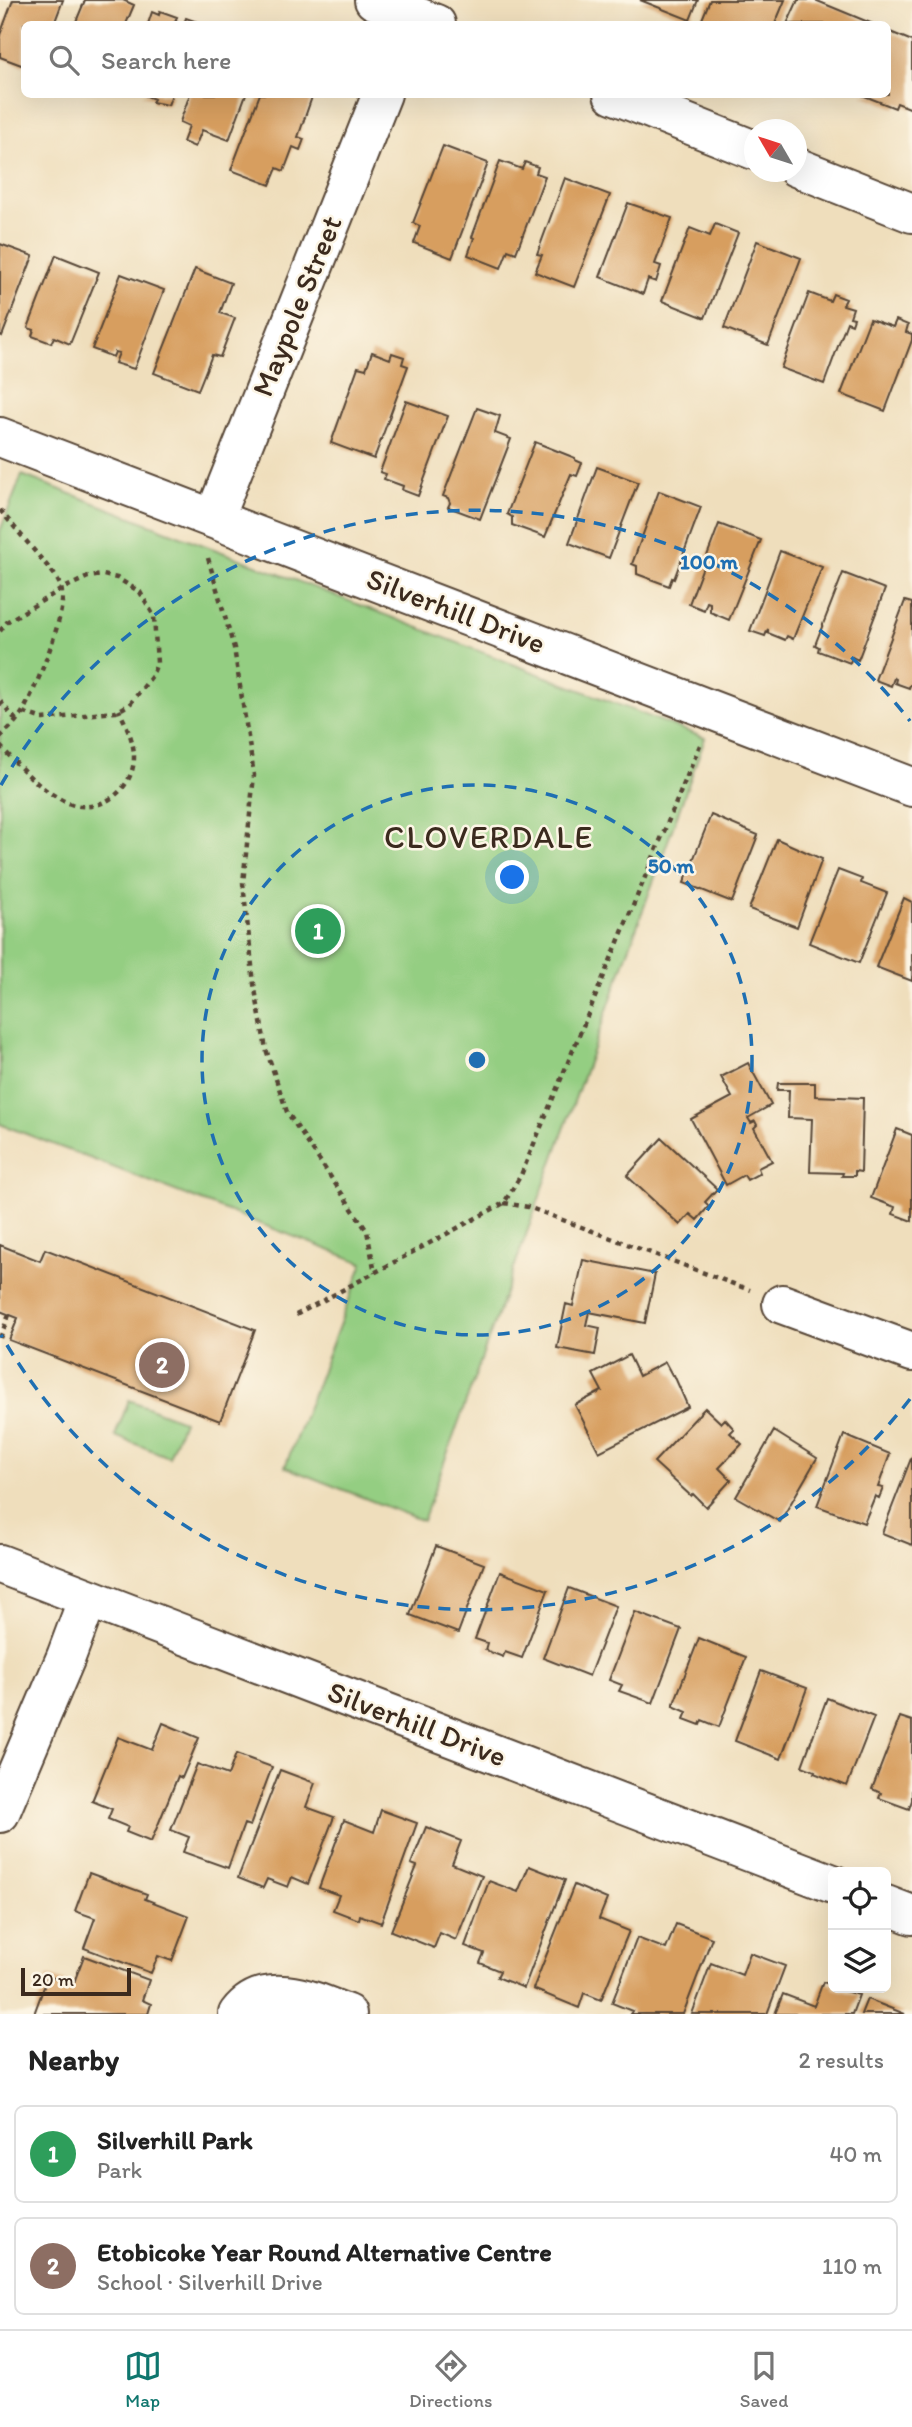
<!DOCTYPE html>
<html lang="en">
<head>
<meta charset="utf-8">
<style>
  body { margin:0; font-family:Itim,sans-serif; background:#f2f2f2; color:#222 }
  .controls { position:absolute; right:21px; bottom:21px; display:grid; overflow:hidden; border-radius:10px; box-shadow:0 7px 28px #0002 }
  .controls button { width:63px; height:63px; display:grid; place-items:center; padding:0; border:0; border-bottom:2px solid #e0e0e0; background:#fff; color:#222; font:35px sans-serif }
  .compass { position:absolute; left:744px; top:119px; width:63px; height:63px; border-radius:50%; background:#fff; box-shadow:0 7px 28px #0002; rotate:309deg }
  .scale { position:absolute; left:21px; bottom:18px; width:110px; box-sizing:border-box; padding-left:7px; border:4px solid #3b2a1e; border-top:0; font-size:19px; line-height:24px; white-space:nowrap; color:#3b2a1e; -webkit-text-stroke:5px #fcf5e5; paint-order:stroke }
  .you { position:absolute; left:513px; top:878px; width:24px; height:24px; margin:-18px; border:5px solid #fff; border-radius:50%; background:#1a73e8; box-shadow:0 0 0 10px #1a73e833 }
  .badge { display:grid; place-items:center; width:46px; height:46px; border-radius:50%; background:#0f766e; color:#fff; font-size:23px; font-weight:700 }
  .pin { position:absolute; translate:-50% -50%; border:4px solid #fff; box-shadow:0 2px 7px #0006 }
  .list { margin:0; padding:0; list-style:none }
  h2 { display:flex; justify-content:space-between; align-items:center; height:91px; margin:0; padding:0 28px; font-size:30px }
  h2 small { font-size:23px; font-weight:400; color:#767676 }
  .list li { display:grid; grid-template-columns:46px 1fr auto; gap:21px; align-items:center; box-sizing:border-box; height:98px; margin:0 14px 14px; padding:0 14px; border:2px solid #e0e0e0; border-radius:10px }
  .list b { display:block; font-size:26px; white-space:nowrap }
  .list p { margin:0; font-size:23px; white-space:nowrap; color:#767676 }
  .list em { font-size:23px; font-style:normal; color:#767676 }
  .icon { flex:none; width:38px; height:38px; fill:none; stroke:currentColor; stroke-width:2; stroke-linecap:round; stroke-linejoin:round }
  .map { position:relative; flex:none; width:912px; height:2014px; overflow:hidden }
  .search { position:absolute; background:#fff; box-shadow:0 7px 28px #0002; left:21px; right:21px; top:21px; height:77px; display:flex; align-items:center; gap:18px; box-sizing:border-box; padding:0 24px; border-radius:10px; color:#767676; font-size:26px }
  .sheet { height:315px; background:#fff }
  nav { display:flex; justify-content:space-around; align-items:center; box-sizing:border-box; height:98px; border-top:2px solid #e0e0e0; background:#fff; font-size:19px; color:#767676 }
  nav a { display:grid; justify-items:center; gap:4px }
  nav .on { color:#0f766e }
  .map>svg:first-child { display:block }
  .green { fill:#94ce82; stroke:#687c50; stroke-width:2 }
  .building { fill:#d79e5e }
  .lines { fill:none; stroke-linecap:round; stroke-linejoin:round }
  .minor-casing { stroke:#564536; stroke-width:42 }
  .path { stroke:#564536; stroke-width:4.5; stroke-dasharray:5 5; stroke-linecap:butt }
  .minor { stroke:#fff; stroke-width:38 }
  .ring { fill:none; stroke:#1f6fb2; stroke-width:3.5; stroke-dasharray:12 9 }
  .labels { text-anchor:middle; stroke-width:5; stroke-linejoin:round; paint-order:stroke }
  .street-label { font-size:30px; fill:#3b2a1e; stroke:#fcf5e5 }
  .neighbourhood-label { font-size:32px; letter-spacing:2px; fill:#3b2a1e; stroke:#fcf5e5 }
  .centre { fill:#1f6fb2; stroke:#fcf5e5; stroke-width:3.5 }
  .ring-label { font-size:21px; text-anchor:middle; font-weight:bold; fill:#1f6fb2; stroke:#fcf5e5; stroke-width:5; stroke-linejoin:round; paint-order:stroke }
</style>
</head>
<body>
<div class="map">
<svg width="912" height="2014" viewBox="0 0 912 2014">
  <rect width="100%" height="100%" fill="#fcf5e5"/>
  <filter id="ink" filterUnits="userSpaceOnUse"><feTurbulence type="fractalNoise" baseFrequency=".0143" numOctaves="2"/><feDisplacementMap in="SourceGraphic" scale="14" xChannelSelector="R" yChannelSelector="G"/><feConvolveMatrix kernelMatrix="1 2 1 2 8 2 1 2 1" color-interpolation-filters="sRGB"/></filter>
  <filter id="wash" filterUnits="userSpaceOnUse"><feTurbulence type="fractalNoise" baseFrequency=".00686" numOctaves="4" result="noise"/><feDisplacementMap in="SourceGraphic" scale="28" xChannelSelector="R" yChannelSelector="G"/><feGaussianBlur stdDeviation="1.57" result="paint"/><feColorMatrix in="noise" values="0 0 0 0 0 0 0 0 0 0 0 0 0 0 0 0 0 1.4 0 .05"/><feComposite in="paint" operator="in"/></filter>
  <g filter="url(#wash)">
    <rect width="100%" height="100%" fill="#efdebc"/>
    <!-- green -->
    <path class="green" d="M 22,475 L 705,738 L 423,1521 L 285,1467 L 363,1263 L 0,1124 L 0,531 Z
      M 129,1400 L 183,1421 L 169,1457 L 115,1436 Z"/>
    <g id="blocks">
      <!-- building -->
      <path class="building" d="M 13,0 L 63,0 L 54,24 L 24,24 L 24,66 L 0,57 L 0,35 Z
        M 85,0 L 123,0 L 134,5 L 126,24 L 75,24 Z
        M 640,0 L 698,0 L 690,20 Z
        M 710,0 L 785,0 L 775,24 L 700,24 Z
        M 798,0 L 815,0 L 873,24 L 787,24 Z
        M 160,11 L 177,17 L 175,21 L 184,24 L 186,18 L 203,24 L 148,24 L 152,12 L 159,15 Z
        M 888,31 L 912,41 L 912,109 L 897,103 L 895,108 L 862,95 L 888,94 Z
        M 142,94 L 172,94 L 168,105 L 152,102 L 154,99 Z
        M 190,94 L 246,94 L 229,140 L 202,130 L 195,147 L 183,142 L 189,126 L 180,122 Z
        M 260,94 L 313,94 L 298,137 L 304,139 L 300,150 L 293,147 L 284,171 L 277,168 L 270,185 L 231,170 Z
        M 443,146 L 488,163 L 452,258 L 414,243 L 420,226 L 413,223 Z
        M 500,161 L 522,169 L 525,162 L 538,167 L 536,173 L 545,176 L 516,253 L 508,250 L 501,268 L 468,255 L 474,238 L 472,237 Z
        M 565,178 L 610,195 L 574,287 L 535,272 L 542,255 L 537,254 Z
        M 628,203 L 672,218 L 655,264 L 661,266 L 656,282 L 648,279 L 643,294 L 600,277 Z
        M 715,224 L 738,233 L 705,318 L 662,301 L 690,228 L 710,236 Z
        M 757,241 L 801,258 L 768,345 L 724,328 Z
        M 0,244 L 33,256 L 2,336 L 0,335 Z
        M 56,255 L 99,272 L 70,344 L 54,337 L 51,343 L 32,336 L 34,330 L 28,328 Z
        M 195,269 L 231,283 L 220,313 L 235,318 L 220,357 L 212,355 L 198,390 L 154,373 Z
        M 121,274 L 164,290 L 134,369 L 115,363 L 119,353 L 115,352 L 113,357 L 92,349 Z
        M 809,293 L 830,301 L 833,294 L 846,299 L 843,305 L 853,308 L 850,317 L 854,318 L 852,324 L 847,322 L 824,384 L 781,368 Z
        M 870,319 L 893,327 L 896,320 L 908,325 L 906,332 L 912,334 L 912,340 L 885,411 L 841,394 Z
        M 372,352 L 390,359 L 392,353 L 404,357 L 402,364 L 408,366 L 374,459 L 331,443 L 358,367 L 366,369 Z
        M 406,401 L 448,416 L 418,496 L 402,490 L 403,486 L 384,479 L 386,474 L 380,472 Z
        M 477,408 L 500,416 L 495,433 L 511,439 L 480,519 L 448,507 L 450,503 L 448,498 L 443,496 Z
        M 535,442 L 575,458 L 575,460 L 582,463 L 577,476 L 571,474 L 545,537 L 512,525 L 512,517 L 507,514 Z
        M 597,467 L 638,482 L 609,558 L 569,543 Z
        M 659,491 L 701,507 L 674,579 L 672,578 L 669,586 L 637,574 L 637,566 L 632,564 Z
        M 719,524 L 761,540 L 729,620 L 710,612 L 710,603 L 707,602 L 704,610 L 689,604 Z
        M 780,551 L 822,567 L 793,639 L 787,636 L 785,640 L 768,633 L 768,629 L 765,636 L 750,631 Z
        M 843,573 L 885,589 L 858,660 L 852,657 L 850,663 L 818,651 L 819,647 L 815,645 Z
        M 905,601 L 912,603 L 912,685 L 910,685 L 909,688 L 895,683 L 896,679 L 894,678 L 891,686 L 875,680 Z
        M 711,815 L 758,835 L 732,902 L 684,883 Z
        M 777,839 L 822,859 L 797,927 L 749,909 Z
        M 838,870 L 862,879 L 861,883 L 887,893 L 859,963 L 809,943 Z
        M 904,898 L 912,902 L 912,981 L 876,967 Z
        M 748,1063 L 771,1105 L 748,1118 L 751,1123 L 755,1121 L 757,1125 L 754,1128 L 772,1161 L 758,1168 L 760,1173 L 747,1180 L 744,1175 L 726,1185 L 691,1119 L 732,1097 L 721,1077 Z
        M 778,1083 L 815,1083 L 815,1096 L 863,1098 L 861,1172 L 855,1171 L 855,1176 L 842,1176 L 843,1173 L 810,1172 L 812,1119 L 788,1118 L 789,1090 L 777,1090 Z
        M 897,1129 L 912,1135 L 912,1221 L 893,1214 L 895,1207 L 871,1198 Z
        M 662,1138 L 717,1189 L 705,1202 L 709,1206 L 697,1220 L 690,1214 L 680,1225 L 627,1176 Z
        M 0,1245 L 40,1261 L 45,1249 L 255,1330 L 220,1421 L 9,1340 L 18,1318 L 0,1311 Z
        M 583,1260 L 655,1274 L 645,1323 L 589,1312 L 586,1325 L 600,1328 L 595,1355 L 557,1348 L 566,1304 L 573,1306 Z
        M 629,1355 L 639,1376 L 665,1362 L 672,1375 L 674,1375 L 688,1407 L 599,1452 L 575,1405 L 602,1391 L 593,1374 Z
        M 705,1408 L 721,1423 L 725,1419 L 734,1429 L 730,1433 L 742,1444 L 719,1468 L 731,1480 L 706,1507 L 693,1494 L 691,1496 L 654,1462 Z
        M 774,1431 L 817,1458 L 780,1522 L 736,1497 Z
        M 844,1435 L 890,1454 L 878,1487 L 883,1488 L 879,1498 L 875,1496 L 864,1523 L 817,1506 Z
        M 912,1456 L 912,1545 L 882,1533 Z
        M 436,1546 L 484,1564 L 458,1633 L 410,1615 Z
        M 500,1572 L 548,1590 L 522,1658 L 505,1652 L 503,1657 L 485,1650 L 487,1643 L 475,1639 Z
        M 569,1588 L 616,1606 L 589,1676 L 543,1658 Z
        M 635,1612 L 681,1629 L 653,1703 L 619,1691 L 622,1685 L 609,1680 Z
        M 699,1638 L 746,1657 L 719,1727 L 702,1720 L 700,1725 L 684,1719 L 687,1712 L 673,1706 Z
        M 761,1671 L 807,1688 L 781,1759 L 735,1741 Z
        M 827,1698 L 874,1717 L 847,1786 L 814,1773 L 815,1771 L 802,1766 Z
        M 900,1717 L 912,1721 L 912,1800 L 909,1809 L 879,1798 L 881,1793 L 872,1789 Z
        M 163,1723 L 199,1738 L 182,1778 L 178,1776 L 151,1842 L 126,1832 L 128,1827 L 108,1819 L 112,1809 L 92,1801 L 118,1737 L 152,1750 Z
        M 236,1754 L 272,1767 L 250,1826 L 244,1824 L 228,1868 L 183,1852 L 189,1837 L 171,1830 L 197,1764 L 228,1775 Z
        M 280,1770 L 315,1783 L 306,1807 L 334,1817 L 308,1884 L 292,1877 L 288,1887 L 267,1879 L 263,1888 L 238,1878 Z
        M 381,1810 L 417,1823 L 381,1923 L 360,1915 L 359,1920 L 333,1910 L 339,1895 L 319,1888 L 344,1820 L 374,1832 Z
        M 426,1827 L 461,1841 L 452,1864 L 482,1876 L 456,1940 L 440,1933 L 434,1948 L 391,1931 L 417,1866 L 411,1864 Z
        M 529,1866 L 565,1880 L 524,1988 L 497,1977 L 500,1971 L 480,1963 L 484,1953 L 465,1946 L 489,1881 L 518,1892 Z
        M 89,1873 L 147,1894 L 145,1899 L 189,1916 L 172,1961 L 158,1956 L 151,1973 L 84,1948 L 95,1918 L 75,1911 Z
        M 574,1885 L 607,1899 L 599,1919 L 629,1931 L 601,2000 L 584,1993 L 579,2008 L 533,1989 Z
        M 676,1924 L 712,1938 L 683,2014 L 630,2014 L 632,2011 L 612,2003 L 637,1938 L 666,1949 Z
        M 750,1953 L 785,1966 L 767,2014 L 692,2014 L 711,1963 L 742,1975 Z
        M 84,1956 L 149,1980 L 142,2000 L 151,2004 L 148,2014 L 34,2014 L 48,1976 L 73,1985 Z
        M 823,1982 L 833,1985 L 833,1988 L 859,1995 L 852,2014 L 775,2014 L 783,1994 L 814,2006 Z
        M 867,1999 L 905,2014 L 861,2014 Z"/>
    </g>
  </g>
  <g filter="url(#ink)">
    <use href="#blocks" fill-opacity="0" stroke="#564536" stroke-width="2"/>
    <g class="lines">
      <!-- minor casing -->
      <g class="minor-casing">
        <path id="minor" d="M 374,0 L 436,24
          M 613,94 L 754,150
          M 796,167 L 912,213
          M 0,437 L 912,787
          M 214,518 L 382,94
          M 782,1304 L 912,1352
          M 0,1564 L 833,1884
          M 0,1813 L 66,1657 L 88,1598
          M 886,1905 L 912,1915
          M 238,2014 C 265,1978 314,2001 347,2014"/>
      </g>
      <!-- path -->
      <path class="path" d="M 0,510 L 54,574 C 58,581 62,586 62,594 C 65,618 35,691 22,713 C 16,722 8,730 0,737
        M 208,558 L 234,648 L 254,775 L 243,883 L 254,984 L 266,1049 L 287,1112 L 367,1231 L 375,1273
        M 0,631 L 8,621 L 62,589 L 88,577 L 103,575 L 117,578 L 140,592 L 154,616 L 157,663 L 152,676 L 130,704 L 116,712 L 43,719 L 22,712
        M 0,701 L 16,720
        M 0,746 C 19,766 40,790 66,802 C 97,817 134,791 134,757 C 134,740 126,725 119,710
        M 504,1203 L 528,1207 L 750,1290
        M 296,1315 L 504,1203 L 521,1175 L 700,745
        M 0,1338 L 9,1315"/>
      <!-- minor -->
      <use href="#minor" class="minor"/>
    </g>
  </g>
  <!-- distance rings -->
  <g class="ring">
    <circle cx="477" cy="1060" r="275"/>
    <path d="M910 1399A550 550 0 0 1 1 1335M1 785A550 550 0 0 1 910 721"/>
  </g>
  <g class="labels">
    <!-- street labels -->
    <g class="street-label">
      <text transform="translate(297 306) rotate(-68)" y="10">Maypole Street</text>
      <text transform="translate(456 611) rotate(21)" y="10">Silverhill Drive</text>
      <text transform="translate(417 1724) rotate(21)" y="10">Silverhill Drive</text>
    </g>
    <!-- neighbourhood labels -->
    <g class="neighbourhood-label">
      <text x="489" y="848">CLOVERDALE</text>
    </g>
  </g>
  <circle cx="477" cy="1060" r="10" class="centre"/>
  <g class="ring-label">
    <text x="709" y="569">100 m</text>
    <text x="671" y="873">50 m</text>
  </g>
</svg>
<div class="controls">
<button><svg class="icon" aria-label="locate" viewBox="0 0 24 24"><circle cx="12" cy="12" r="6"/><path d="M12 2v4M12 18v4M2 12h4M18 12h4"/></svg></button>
<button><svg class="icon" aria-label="layers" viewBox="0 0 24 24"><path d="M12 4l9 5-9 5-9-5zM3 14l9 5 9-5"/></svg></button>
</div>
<svg class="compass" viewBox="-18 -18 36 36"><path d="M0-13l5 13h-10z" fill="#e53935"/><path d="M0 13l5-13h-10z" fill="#767676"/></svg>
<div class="scale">20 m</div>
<div class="you"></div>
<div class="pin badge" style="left:318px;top:931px;background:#2e9e5b">1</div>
<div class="pin badge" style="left:162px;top:1365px;background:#8d6e63">2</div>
<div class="search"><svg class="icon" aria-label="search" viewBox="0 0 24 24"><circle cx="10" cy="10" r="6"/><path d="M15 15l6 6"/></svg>Search here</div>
</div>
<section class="sheet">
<h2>Nearby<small>2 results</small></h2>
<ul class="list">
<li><span class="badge" style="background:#2e9e5b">1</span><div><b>Silverhill Park</b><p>Park</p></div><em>40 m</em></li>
<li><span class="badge" style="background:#8d6e63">2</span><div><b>Etobicoke Year Round Alternative Centre</b><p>School · Silverhill Drive</p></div><em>110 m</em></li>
</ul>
</section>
<nav>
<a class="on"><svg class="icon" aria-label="map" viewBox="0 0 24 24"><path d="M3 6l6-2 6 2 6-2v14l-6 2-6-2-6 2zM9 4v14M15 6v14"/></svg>Map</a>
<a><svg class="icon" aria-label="directions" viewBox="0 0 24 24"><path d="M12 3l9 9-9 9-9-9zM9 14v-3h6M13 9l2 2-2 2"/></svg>Directions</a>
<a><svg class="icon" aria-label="saved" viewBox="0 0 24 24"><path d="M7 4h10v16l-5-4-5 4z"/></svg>Saved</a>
</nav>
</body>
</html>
